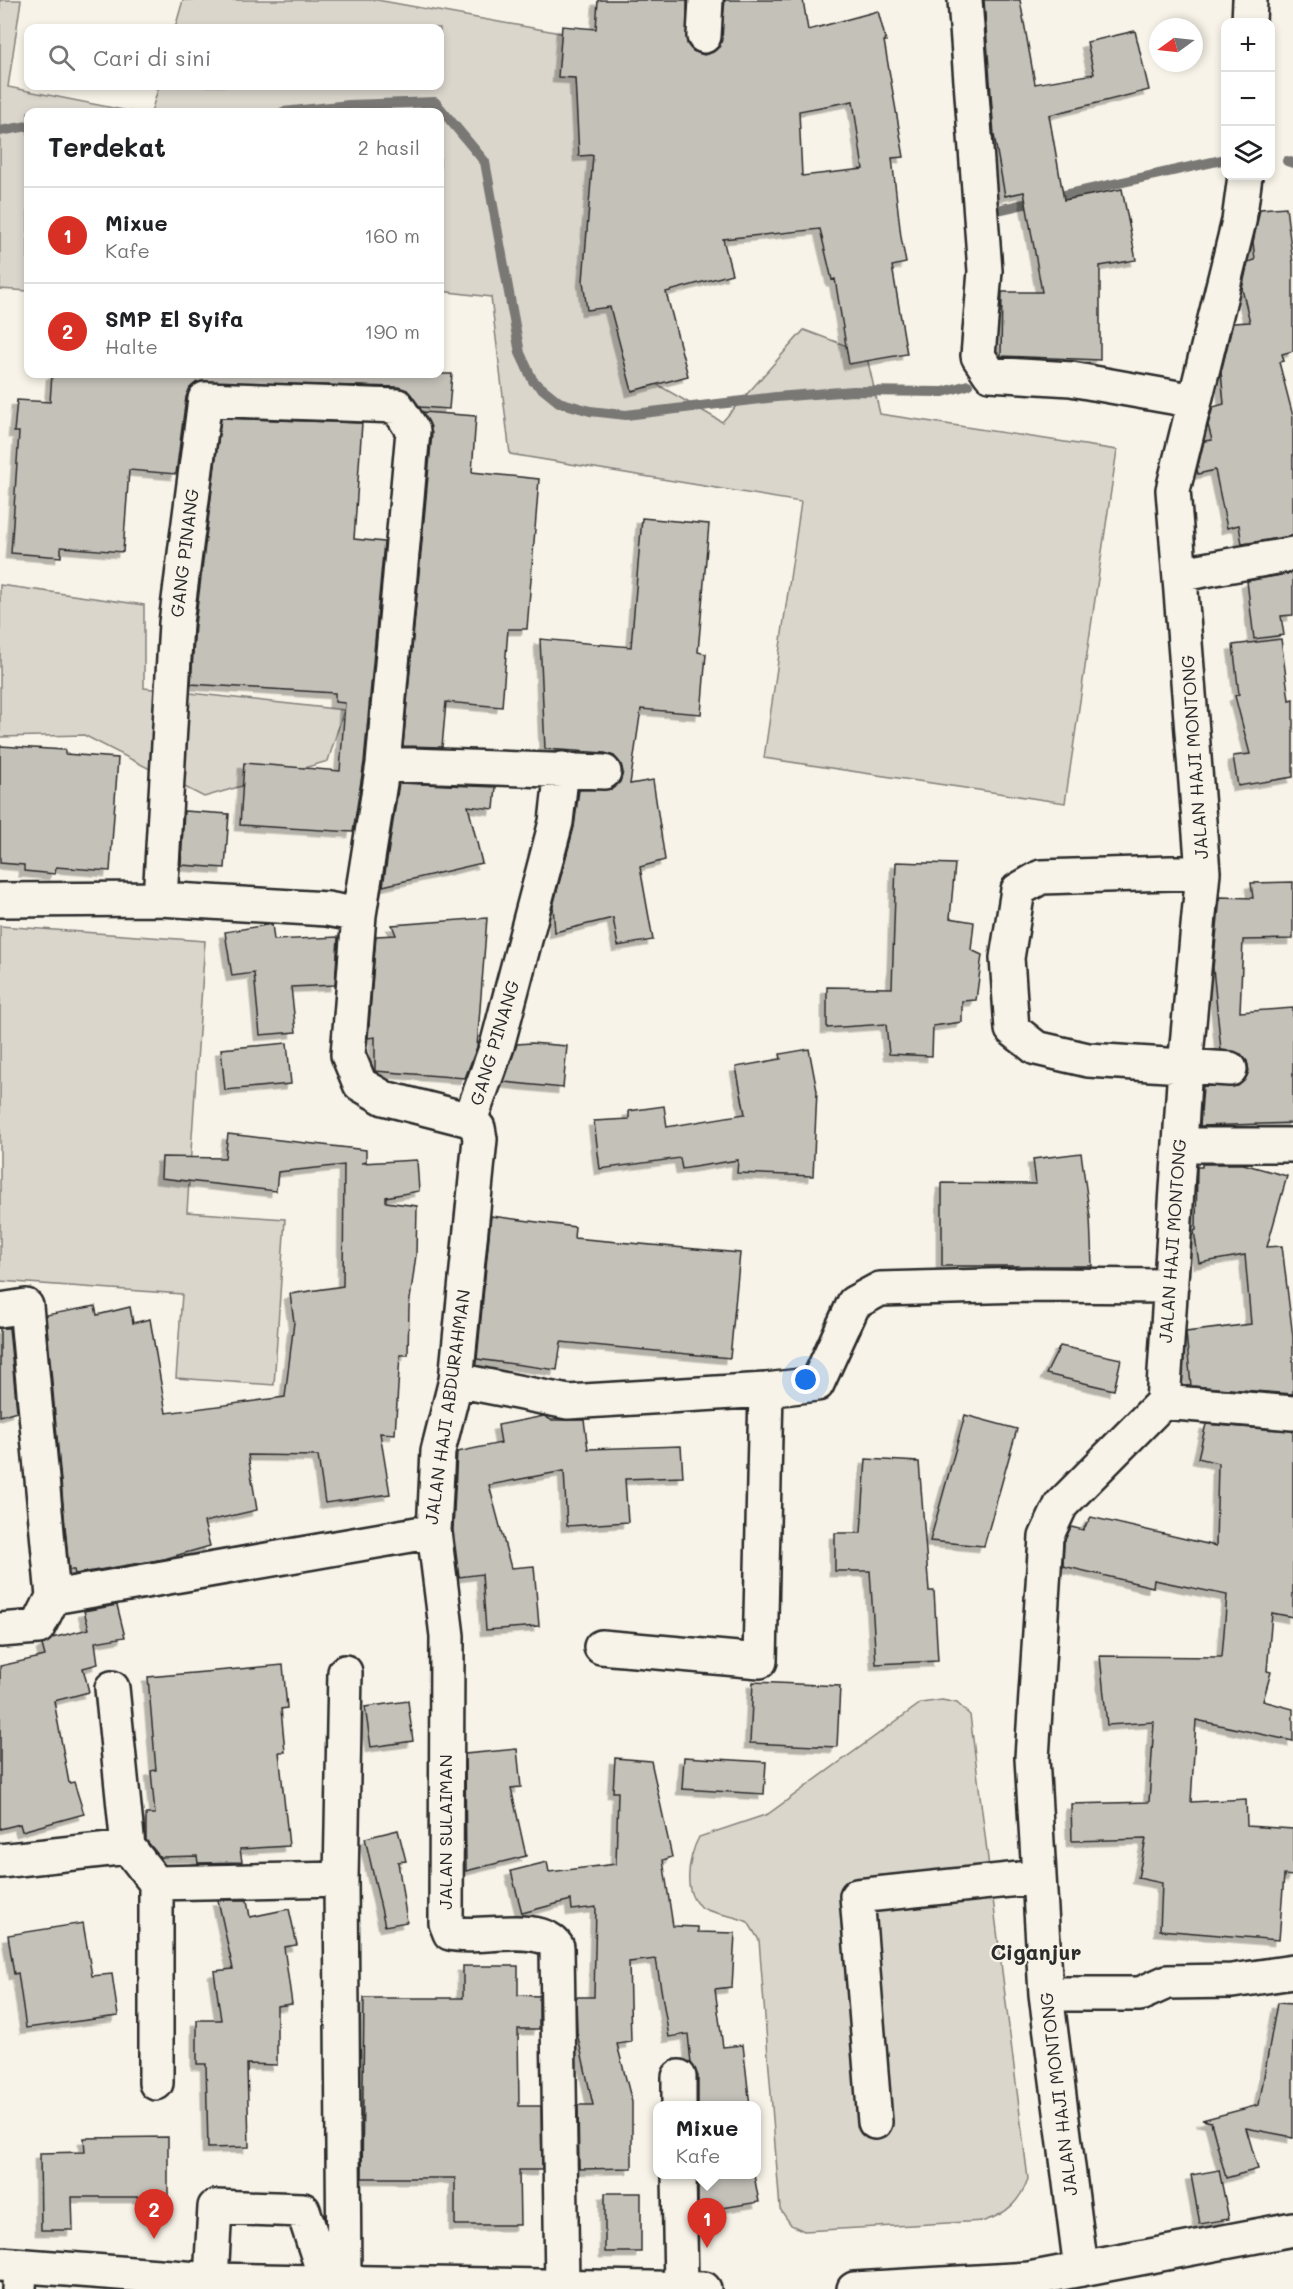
<!DOCTYPE html>
<html lang="id">
<head>
<meta charset="utf-8">
<style>
  body { margin:0; font-family:Mali,sans-serif; background:#f2f2f2; color:#202124 }
  .controls { position:absolute; right:18px; top:18px; display:grid; overflow:hidden; border-radius:12px; box-shadow:0 3px 9px #0003 }
  .controls button { width:54px; height:54px; display:grid; place-items:center; padding:0; border:0; border-bottom:2px solid #e0e0e0; background:#fff; color:#202124; font:30px sans-serif }
  .compass { position:absolute; left:1149px; top:18px; width:54px; height:54px; border-radius:50%; background:#fff; box-shadow:0 3px 9px #0003; rotate:255deg }
  .you { position:absolute; left:806px; top:1380px; width:21px; height:21px; margin:-15px; border:4px solid #fff; border-radius:50%; background:#1a73e8; box-shadow:0 0 0 9px #1a73e833 }
  .badge { display:grid; place-items:center; width:39px; height:39px; border-radius:50%; background:#d93025; color:#fff; font-size:20px; font-weight:700 }
  .pin { position:absolute; translate:-50% -50px; filter:drop-shadow(0 2px 3px #0008) }
  .pin::after { content:''; position:absolute; top:32px; width:21px; height:18px; background:inherit; clip-path:polygon(0 0,100% 0,50% 100%) }
  .popup { position:absolute; left:653px; top:2101px; width:108px; height:78px; box-sizing:border-box; display:grid; place-content:center; border-radius:12px; background:#fff; filter:drop-shadow(0 2px 4px #0005); font-size:20px; white-space:nowrap; color:#757577 }
  .popup b { font-size:22px; color:#202124 }
  .popup::after { content:''; position:absolute; left:50%; top:100%; margin-left:-12px; border:12px solid transparent; border-top-color:#fff }
  .list { margin:0; padding:0; list-style:none }
  h2 { display:flex; justify-content:space-between; align-items:center; height:78px; margin:0; padding:0 24px; font-size:26px }
  h2 small { font-size:20px; font-weight:400; color:#757577 }
  .list li { display:grid; grid-template-columns:39px 1fr auto; gap:18px; align-items:center; box-sizing:border-box; height:96px; padding:0 24px; border-top:2px solid #e0e0e0 }
  .list b { display:block; font-size:22px; white-space:nowrap }
  .list p { margin:0; font-size:20px; white-space:nowrap; color:#757577 }
  .list em { font-size:20px; font-style:normal; color:#757577 }
  .icon { flex:none; width:33px; height:33px; fill:none; stroke:currentColor; stroke-width:2; stroke-linecap:round; stroke-linejoin:round }
  .map { position:relative; flex:none; width:1293px; height:2289px; overflow:hidden }
  .search { position:absolute; background:#fff; box-shadow:0 3px 9px #0003; left:24px; top:24px; width:420px; height:66px; display:flex; align-items:center; gap:15px; box-sizing:border-box; padding:0 21px; border-radius:12px; color:#757577; font-size:22px }
  .panel { position:absolute; background:#fff; box-shadow:0 3px 9px #0003; left:24px; top:108px; width:420px; height:270px; border-radius:12px }
  .map>svg:first-child { display:block }
  .green { fill:#dad6cc; stroke:#82807c; stroke-width:1.5 }
  .lines { fill:none; stroke-linecap:round; stroke-linejoin:round }
  .stream { stroke:#7a7874; stroke-width:10 }
  .building { fill:#c4c1b9; stroke:#2b2b2b; stroke-width:1.5; fill-rule:evenodd; filter:url(#shadow) }
  .minor-casing { stroke:#2b2b2b; stroke-width:38 }
  .major-casing { stroke:#2b2b2b; stroke-width:38 }
  .minor { stroke:#f7f3e8; stroke-width:33 }
  .major { stroke:#f7f3e8; stroke-width:33 }
  .labels { text-anchor:middle; stroke-width:4.5; stroke-linejoin:round; paint-order:stroke }
  .street-label { font-size:18px; fill:#2b2b2b; stroke:#f7f3e8 }
  .quarter-label { font-size:21px; font-weight:bold; fill:#2b2b2b; stroke:#f7f3e8 }
</style>
</head>
<body>
<div class="map">
<svg width="1293" height="2289" viewBox="0 0 1293 2289">
  <defs>
    <filter id="shadow"><feDropShadow dx="-5.5" dy="5.5" stdDeviation="0" flood-color="#0004"/></filter>
  </defs>
  <rect width="100%" height="100%" fill="#f7f3e8"/>
  <filter id="ink" filterUnits="userSpaceOnUse"><feTurbulence type="fractalNoise" baseFrequency=".0167" numOctaves="2"/><feDisplacementMap in="SourceGraphic" scale="12" xChannelSelector="R" yChannelSelector="G"/><feConvolveMatrix kernelMatrix="1 2 1 2 8 2 1 2 1" color-interpolation-filters="sRGB"/></filter>
  <g filter="url(#ink)">
    <!-- green -->
    <path class="green" d="M 0,0 L 21,0 L 8,87 L 133,112 L 28,112 L 28,291 L 0,289 Z
      M 183,0 L 377,0 L 588,38 L 639,374 L 722,422 L 804,330 L 866,353 L 880,414 L 1117,450 L 1065,803 L 764,758 L 801,502 L 510,454 L 491,297 L 440,291 L 440,112 L 151,112 L 159,86 L 440,86 L 440,28 L 175,28 Z
      M 0,585 L 144,605 L 144,688 L 344,710 L 328,761 L 204,797 L 84,735 L 0,737 Z
      M 0,926 L 205,941 L 187,1212 L 285,1219 L 274,1385 L 176,1378 L 182,1294 L 0,1281 Z
      M 942,1700 L 957,1703 L 970,1715 L 1028,2179 C 1020,2201 1007,2214 984,2221 L 804,2231 L 791,2225 L 780,2209 L 759,1940 L 748,1922 C 735,1916 721,1915 707,1910 C 680,1900 688,1857 699,1837 L 768,1814 L 921,1703 Z"/>
    <g class="lines">
      <!-- stream -->
      <path class="stream" d="M 283,112 L 349,105 L 435,102 L 485,162 L 520,353 L 533,381 L 559,402 L 590,411 L 626,415 L 776,397 L 853,391 L 943,392 L 968,385
        M 0,131 L 28,126
        M 1287,161 L 1293,163
        M 993,211 L 1226,159"/>
    </g>
    <!-- building -->
    <path class="building" d="M 598,0 L 687,0 L 687,44 L 693,51 L 704,55 L 713,52 L 720,46 L 725,0 L 803,0 L 808,30 L 878,11 L 886,41 L 884,41 L 904,157 L 892,158 L 901,237 L 906,263 L 892,266 L 907,354 L 849,364 L 835,279 L 832,280 L 820,229 L 723,239 L 732,274 L 666,292 L 688,376 L 632,391 L 610,307 L 587,310 L 583,281 L 593,155 L 579,156 L 575,78 L 558,77 L 562,26 L 596,29 ZM 853,101 L 863,169 L 802,176 L 799,111 Z
      M 984,0 L 1020,0 L 1035,84 L 1094,74 L 1087,42 L 1135,31 L 1149,90 L 1049,115 L 1064,200 L 1122,189 L 1136,260 L 1100,266 L 1100,360 L 1001,356 L 1002,292 L 1042,292 L 1024,192 L 1005,196 L 994,135 Z
      M 1286,207 L 1293,264 L 1293,351 L 1282,354 L 1284,361 L 1279,362 L 1293,416 L 1293,536 L 1242,544 L 1239,525 L 1227,528 L 1215,470 L 1198,474 L 1197,470 L 1204,441 L 1212,440 L 1208,425 L 1213,407 L 1224,404 L 1221,372 L 1233,323 L 1250,322 L 1242,289 L 1248,262 L 1255,260 L 1253,242 L 1260,209 Z
      M 52,374 L 452,374 L 449,409 L 420,407 L 407,390 L 398,387 L 197,382 L 190,388 L 186,397 L 176,474 L 129,470 L 123,552 L 61,547 L 61,557 L 11,553 L 19,432 L 14,432 L 17,400 L 50,402 Z
      M 423,412 L 476,416 L 472,472 L 539,479 L 527,629 L 508,629 L 502,707 L 446,702 L 442,747 L 403,746 L 432,433 Z
      M 221,418 L 362,423 L 354,539 L 384,542 L 364,762 L 353,832 L 240,825 L 244,763 L 340,771 L 345,703 L 335,702 L 335,693 L 191,684 L 195,625 Z
      M 642,518 L 709,524 L 698,652 L 706,654 L 701,714 L 641,709 L 630,784 L 653,780 L 665,860 L 640,867 L 653,940 L 618,946 L 613,918 L 555,932 L 553,906 L 574,827 L 579,790 L 612,789 L 620,782 L 623,772 L 621,764 L 614,756 L 605,753 L 545,749 L 540,639 L 631,647 Z
      M 1293,573 L 1293,615 L 1281,616 L 1284,635 L 1254,639 L 1247,581 Z
      M 1281,639 L 1289,700 L 1293,699 L 1293,777 L 1238,786 L 1233,756 L 1250,754 L 1235,696 L 1239,694 L 1233,645 Z
      M 0,746 L 65,750 L 65,754 L 118,758 L 110,871 L 56,867 L 55,874 L 24,871 L 24,865 L 0,863 Z
      M 399,783 L 496,787 L 494,809 L 468,806 L 482,863 L 383,886 Z
      M 184,811 L 229,814 L 225,868 L 181,865 Z
      M 896,862 L 955,864 L 950,918 L 974,922 L 971,950 L 982,955 L 976,1000 L 962,1001 L 962,1022 L 933,1026 L 932,1056 L 889,1054 L 886,1024 L 827,1028 L 827,987 L 892,988 Z
      M 1293,882 L 1293,939 L 1243,940 L 1240,1012 L 1293,1008 L 1293,1123 L 1200,1126 L 1203,1086 L 1238,1086 L 1245,1080 L 1249,1071 L 1247,1061 L 1241,1054 L 1221,1050 L 1213,968 L 1220,897 L 1253,898 L 1251,883 Z
      M 487,918 L 477,1047 L 465,1078 L 375,1071 L 375,1037 L 368,1038 L 376,936 L 396,935 L 392,925 Z
      M 272,924 L 274,940 L 338,937 L 335,985 L 291,987 L 296,1032 L 260,1035 L 254,973 L 232,976 L 225,932 Z
      M 287,1043 L 291,1084 L 225,1090 L 221,1049 Z
      M 531,1043 L 567,1046 L 563,1088 L 504,1082 L 517,1044 Z
      M 809,1049 L 817,1091 L 813,1176 L 737,1173 L 738,1160 L 682,1169 L 680,1158 L 600,1169 L 594,1121 L 629,1119 L 629,1111 L 664,1106 L 667,1127 L 745,1114 L 736,1067 L 781,1059 L 780,1054 Z
      M 228,1134 L 366,1150 L 366,1162 L 361,1163 L 417,1160 L 419,1191 L 386,1197 L 386,1202 L 417,1206 L 416,1255 L 409,1307 L 408,1355 L 400,1355 L 395,1434 L 380,1433 L 390,1494 L 325,1503 L 318,1456 L 248,1455 L 257,1510 L 204,1522 L 210,1546 L 164,1559 L 75,1574 L 74,1570 L 69,1570 L 46,1315 L 95,1306 L 97,1315 L 130,1307 L 133,1323 L 150,1319 L 166,1413 L 285,1397 L 294,1322 L 290,1294 L 343,1286 L 344,1165 L 278,1172 L 276,1191 L 161,1178 L 162,1157 L 225,1158 Z
      M 1081,1153 L 1090,1217 L 1092,1266 L 942,1266 L 942,1183 L 1036,1184 L 1033,1159 Z
      M 1202,1164 L 1243,1164 L 1287,1176 L 1267,1247 L 1282,1246 L 1293,1337 L 1293,1394 L 1191,1386 L 1186,1332 L 1251,1324 L 1245,1255 L 1199,1263 L 1194,1231 L 1196,1230 L 1197,1167 L 1202,1167 Z
      M 491,1216 L 575,1227 L 574,1238 L 740,1253 L 730,1358 L 561,1342 L 557,1370 L 477,1359 Z
      M 0,1328 L 9,1328 L 17,1411 L 0,1416 Z
      M 1060,1346 L 1121,1359 L 1114,1390 L 1046,1374 Z
      M 965,1415 L 1017,1429 L 984,1546 L 930,1541 Z
      M 544,1416 L 551,1420 L 584,1420 L 588,1449 L 681,1446 L 683,1477 L 625,1479 L 628,1522 L 567,1526 L 564,1471 L 489,1485 L 511,1568 L 534,1566 L 539,1626 L 486,1630 L 482,1574 L 459,1577 L 453,1530 L 457,1452 L 501,1443 L 498,1425 Z
      M 1206,1424 L 1293,1431 L 1293,1617 L 1272,1613 L 1267,1671 L 1271,1672 L 1263,1701 L 1293,1709 L 1293,1741 L 1196,1720 L 1191,1802 L 1246,1799 L 1247,1826 L 1293,1829 L 1293,1876 L 1284,1875 L 1279,1940 L 1160,1930 L 1162,1883 L 1138,1878 L 1146,1839 L 1072,1841 L 1071,1804 L 1149,1802 L 1154,1722 L 1107,1725 L 1100,1656 L 1222,1657 L 1227,1595 L 1154,1580 L 1153,1587 L 1063,1566 L 1064,1542 L 1071,1527 L 1083,1530 L 1091,1517 L 1216,1546 L 1218,1463 L 1198,1458 Z
      M 866,1459 L 919,1462 L 929,1591 L 934,1591 L 938,1661 L 876,1664 L 870,1571 L 835,1571 L 835,1533 L 861,1533 Z
      M 117,1605 L 125,1637 L 95,1642 L 98,1664 L 83,1668 L 89,1692 L 54,1701 L 69,1783 L 74,1782 L 84,1814 L 22,1831 L 20,1824 L 0,1829 L 0,1666 L 45,1656 L 42,1645 L 52,1638 L 89,1629 L 84,1611 Z
      M 283,1665 L 287,1708 L 281,1709 L 285,1752 L 279,1752 L 289,1846 L 240,1849 L 242,1862 L 198,1863 L 197,1856 L 160,1857 L 146,1840 L 146,1814 L 155,1814 L 151,1771 L 156,1770 L 148,1677 Z
      M 753,1682 L 840,1686 L 837,1747 L 750,1743 Z
      M 408,1701 L 413,1741 L 371,1747 L 365,1707 Z
      M 517,1749 L 521,1787 L 511,1788 L 526,1856 L 466,1871 L 465,1754 Z
      M 684,1757 L 766,1762 L 764,1794 L 682,1789 Z
      M 615,1758 L 651,1761 L 672,1857 L 663,1860 L 673,1926 L 698,1927 L 698,1932 L 735,1933 L 732,1987 L 715,1989 L 723,2047 L 743,2045 L 750,2106 L 698,2106 L 698,2076 L 691,2063 L 688,2034 L 669,2037 L 656,1959 L 629,1962 L 631,2042 L 617,2044 L 632,2102 L 632,2168 L 579,2169 L 578,2105 L 593,2105 L 577,2033 L 576,1997 L 594,1997 L 596,1907 L 572,1910 L 571,1900 L 522,1913 L 511,1871 L 547,1862 L 549,1872 L 616,1864 L 618,1792 L 613,1792 Z
      M 398,1830 L 406,1861 L 398,1862 L 407,1922 L 385,1926 L 365,1838 Z
      M 218,1900 L 247,1900 L 250,1917 L 289,1909 L 297,1945 L 284,1947 L 292,2004 L 277,2006 L 277,2065 L 247,2064 L 249,2147 L 208,2148 L 206,2064 L 197,2064 L 197,2020 L 221,2020 L 214,1971 L 233,1969 Z
      M 83,1923 L 92,1976 L 112,1974 L 118,2016 L 26,2028 L 18,1973 L 14,1974 L 8,1935 Z
      M 463,1966 L 518,1966 L 518,1995 L 539,1996 L 539,2029 L 518,2029 L 519,2106 L 541,2106 L 542,2170 L 519,2170 L 520,2225 L 455,2225 L 455,2178 L 362,2178 L 364,1998 L 463,1998 Z
      M 1277,2003 L 1293,2004 L 1293,2137 L 1246,2128 L 1258,2169 L 1226,2178 L 1211,2122 L 1202,2120 L 1259,2105 Z
      M 168,2137 L 168,2197 L 72,2197 L 73,2230 L 41,2230 L 40,2153 L 85,2152 L 84,2138 Z
      M 1219,2170 L 1229,2219 L 1200,2224 L 1191,2175 Z
      M 698,2175 L 754,2175 L 759,2202 L 698,2212 Z
      M 605,2193 L 641,2193 L 641,2252 L 605,2252 Z"/>
    <g class="lines">
      <!-- minor casing -->
      <g class="minor-casing">
        <path id="minor" d="M 965,0 L 985,271 L 978,356 L 990,374 L 1071,379 L 1195,401
          M 1249,22 L 1250,0
          M 704,36 L 706,0
          M 1182,574 L 1293,554
          M 383,764 L 604,772
          M 1203,872 L 1041,877 L 1018,890 L 1007,958 L 1012,1029 L 1036,1048 L 1088,1060 L 1230,1069
          M 160,899 L 176,623 L 205,399 L 397,406 L 413,431 L 383,764 L 359,915
          M 0,900 L 160,899 L 327,909 L 359,915 L 348,1055 L 360,1084 L 384,1098 L 470,1120
          M 470,1120 L 478,1128 L 480,1139 L 456,1380 L 438,1451 L 434,1531 L 447,1636 L 446,1923 L 450,1933 C 479,1940 541,1921 557,1947 L 562,2285
          M 470,1120 L 497,1046 L 556,822 L 562,769
          M 1180,1145 L 1293,1145
          M 0,1310 L 26,1306 L 53,1597 L 38,1627 L 0,1630
          M 456,1380 L 568,1402 L 766,1390 L 817,1384 L 854,1303 L 880,1289 L 1028,1285 L 1171,1286
          M 1163,1402 L 1293,1413
          M 53,1597 L 434,1531
          M 601,1647 L 760,1661 L 766,1390
          M 112,1688 L 128,1847
          M 0,1861 L 128,1847 L 156,1883 L 341,1879
          M 156,1883 L 156,2083
          M 1046,1994 L 1140,1994 L 1167,1982 L 1232,1981 L 1293,1972
          M 679,2106 L 679,2077
          M 875,2122 L 857,1896 L 1039,1877
          M 679,2174 L 681,2288
          M 1081,2269 L 1046,1994 L 1032,1758 L 1046,1537 L 1061,1505 L 1163,1402 L 1185,1067 L 1203,872 L 1173,490 L 1239,221 L 1245,176
          M 211,2280 L 215,2207 L 303,2210 L 326,2280
          M 344,2281 L 341,1879 L 345,1672
          M 19,2289 L 20,2267"/>
      </g>
      <!-- major casing -->
      <g class="major-casing">
        <path id="major" d="M 0,2264 L 211,2280 L 704,2289
          M 854,2289 L 1029,2279 L 1293,2229"/>
      </g>
      <!-- minor -->
      <use href="#minor" class="minor"/>
      <!-- major -->
      <use href="#major" class="major"/>
    </g>
  </g>
  <g class="labels">
    <!-- street labels -->
    <g class="street-label">
      <text transform="translate(185 553) rotate(-83)" y="6">GANG PINANG</text>
      <text transform="translate(1195 757) rotate(-94)" y="6">JALAN HAJI MONTONG</text>
      <text transform="translate(495 1043) rotate(-73)" y="6">GANG PINANG</text>
      <text transform="translate(1173 1241) rotate(-86)" y="6">JALAN HAJI MONTONG</text>
      <text transform="translate(448 1407) rotate(-82)" y="6">JALAN HAJI ABDURAHMAN</text>
      <text transform="translate(446 1832) rotate(-90)" y="6">JALAN SULAIMAN</text>
      <text transform="translate(1059 2094) rotate(-97)" y="6">JALAN HAJI MONTONG</text>
    </g>
    <!-- quarter labels -->
    <g class="quarter-label">
      <text x="1036" y="1960">Ciganjur</text>
    </g>
  </g>
</svg>
<div class="controls">
<button>+</button>
<button>−</button>
<button><svg class="icon" aria-label="layers" viewBox="0 0 24 24"><path d="M12 4l9 5-9 5-9-5zM3 14l9 5 9-5"/></svg></button>
</div>
<svg class="compass" viewBox="-18 -18 36 36"><path d="M0-13l5 13h-10z" fill="#e53935"/><path d="M0 13l5-13h-10z" fill="#757577"/></svg>
<div class="you"></div>
<div class="pin badge" style="left:707px;top:2248px">1</div>
<div class="popup"><b>Mixue</b>Kafe</div>
<div class="pin badge" style="left:154px;top:2239px">2</div>
<div class="search"><svg class="icon" aria-label="search" viewBox="0 0 24 24"><circle cx="10" cy="10" r="6"/><path d="M15 15l6 6"/></svg>Cari di sini</div>
<section class="panel">
<h2>Terdekat<small>2 hasil</small></h2>
<ul class="list">
<li><span class="badge">1</span><div><b>Mixue</b><p>Kafe</p></div><em>160 m</em></li>
<li><span class="badge">2</span><div><b>SMP El Syifa</b><p>Halte</p></div><em>190 m</em></li>
</ul>
</section>
</div>
</body>
</html>
